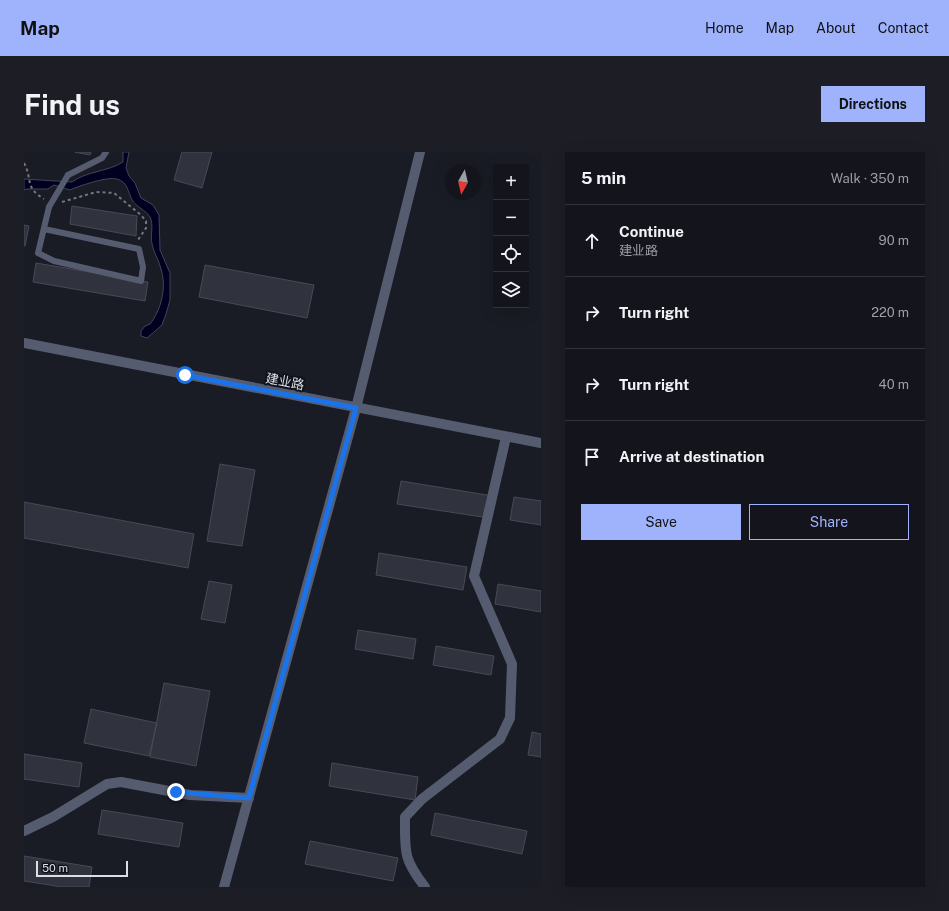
<!DOCTYPE html>
<html lang="en">
<head>
<meta charset="utf-8">
<style>
  body { margin:0; font-family:"Public Sans","Noto Sans SC",sans-serif; background:#1d1e25; color:#f1f3f6 }
  .controls { position:absolute; right:12px; top:12px; display:grid; overflow:hidden; border-radius:0px; box-shadow:0 4px 16px #0002 }
  .controls button { width:36px; height:36px; display:grid; place-items:center; padding:0; border:0; border-bottom:1px solid #33343b; background:#14151c; color:#f1f3f6; font:20px sans-serif }
  .compass { position:absolute; left:421px; top:12px; width:36px; height:36px; border-radius:50%; background:#14151c; box-shadow:0 4px 16px #0002; rotate:188deg }
  .scale { position:absolute; left:12px; bottom:10px; width:92px; box-sizing:border-box; padding-left:4px; border:2px solid #dcdee4; border-top:0; font-size:11px; line-height:14px; white-space:nowrap; color:#dcdee4; -webkit-text-stroke:3px #11131c; paint-order:stroke }
  .stop { position:absolute; width:12px; height:12px; margin:-9px; border:3px solid #1a73e8; border-radius:50%; background:#fff }
  .stop.end { background:#1a73e8; border-color:#fff; box-shadow:0 1px 4px #0008 }
  .list { margin:0; padding:0; list-style:none }
  h2 { display:flex; justify-content:space-between; align-items:center; height:52px; margin:0; padding:0 16px; font-size:17px }
  h2 small { font-size:13px; font-weight:400; color:#9d9fa3 }
  .list li { display:grid; grid-template-columns:26px 1fr auto; gap:12px; align-items:center; box-sizing:border-box; height:72px; padding:0 16px; border-top:1px solid #33343b }
  .list b { display:block; font-size:15px; white-space:nowrap }
  .list p { margin:0; font-size:13px; white-space:nowrap; color:#9d9fa3 }
  .list em { font-size:13px; font-style:normal; color:#9d9fa3 }
  .actions { display:flex; gap:8px; padding:12px 16px }
  .actions a { flex:1; padding:9px 0; border:1px solid #9fb3fd; border-radius:0px; text-align:center; font-size:14px; color:#9fb3fd }
  .actions .main { background:#9fb3fd; color:#111 }
  .icon { flex:none; width:22px; height:22px; fill:none; stroke:currentColor; stroke-width:2; stroke-linecap:round; stroke-linejoin:round }
  .map { position:relative; flex:none; width:517px; height:735px; overflow:hidden; border-radius:0px }
  header { display:flex; align-items:center; gap:24px; box-sizing:border-box; height:56px; padding:0 20px; background:#9fb3fd; color:#111 }
  header strong { font-size:19px }
  nav { display:flex; gap:22px; margin-inline-start:auto; font-size:14px }
  .intro { display:flex; align-items:center; justify-content:space-between; box-sizing:border-box; height:96px; padding:0 24px }
  h1 { margin:0; font-size:28px }
  .button { padding:10px 18px; border-radius:0px; background:#9fb3fd; color:#111; font-size:14px; font-weight:700 }
  main { display:flex; gap:24px; padding:0 24px }
  aside { flex:1; background:#14151c; border-radius:0px; box-shadow:0 4px 16px #0002 }
  .map>svg:first-child { display:block }
  .water { fill:#020020; stroke:#43435b }
  .building { fill:#30333d; stroke:#474a55 }
  .lines { fill:none; stroke-linecap:round; stroke-linejoin:round }
  .path { stroke:#74767e; stroke-width:2; stroke-dasharray:3 3; stroke-linecap:butt }
  .service { stroke:#565c70; stroke-width:6 }
  .minor { stroke:#565c70; stroke-width:10 }
  .tertiary { stroke:#565c70; stroke-width:10 }
  .service-bridge { stroke:#565c70; stroke-width:6 }
  .route { stroke:#1a73e8; stroke-width:5 }
  .labels { text-anchor:middle; stroke-width:4; stroke-linejoin:round; paint-order:stroke }
  .street-label { font-size:13px; fill:#dcdee4; stroke:#11131c }
</style>
</head>
<body>
<header>
<strong>Map</strong>
<nav><a>Home</a><a>Map</a><a>About</a><a>Contact</a></nav>
</header>
<div class="intro"><h1>Find us</h1><a class="button">Directions</a></div>
<main>
<div class="map">
<svg width="517" height="735" viewBox="0 0 517 735">
  <rect width="100%" height="100%" fill="#1a1c25"/>
  <!-- water -->
  <path class="water" d="M 99,0 L 105,0 L 102,16 L 105,24 L 111,31 L 117,46 L 129,53 L 135,63 L 136,98 L 146,121 L 146,148 L 142,162 L 138,173 L 123,186 L 117,184 L 117,179 L 121,174 L 126,172 C 137,158 143,136 137,117 C 135,108 130,102 128,92 C 126,83 130,73 126,65 C 122,58 112,55 108,48 C 104,40 104,30 93,27 C 84,24 55,34 46,38 L 30,33 L 24,37 L 3,37 L 0,38 L 0,27 L 48,30 C 63,19 83,20 99,10 Z"/>
  <!-- building -->
  <path class="building" d="M 51,0 L 67,0 L 66,3 Z
    M 158,0 L 188,0 L 178,36 L 150,28 Z
    M 48,54 L 113,64 L 112,84 L 46,72 Z
    M 0,73 L 5,74 L 1,94 L 0,94 Z
    M 12,111 L 124,130 L 121,149 L 9,130 Z
    M 181,113 L 290,133 L 283,166 L 175,145 Z
    M 196,312 L 231,318 L 218,394 L 183,389 Z
    M 377,329 L 469,344 L 465,366 L 373,352 Z
    M 490,345 L 517,349 L 517,373 L 486,368 Z
    M 0,350 L 170,382 L 164,416 L 0,386 Z
    M 355,401 L 443,415 L 439,438 L 352,423 Z
    M 185,429 L 208,433 L 201,471 L 177,467 Z
    M 474,432 L 517,439 L 517,460 L 471,452 Z
    M 334,478 L 392,487 L 389,507 L 331,497 Z
    M 412,494 L 470,504 L 467,523 L 409,513 Z
    M 140,531 L 186,539 L 172,614 L 126,605 Z
    M 67,557 L 133,571 L 125,604 L 60,591 Z
    M 508,580 L 517,582 L 517,605 L 504,603 Z
    M 0,602 L 58,611 L 55,635 L 0,627 Z
    M 308,611 L 394,625 L 391,648 L 305,634 Z
    M 78,658 L 159,671 L 155,695 L 74,682 Z
    M 411,661 L 503,679 L 498,702 L 407,683 Z
    M 286,689 L 374,706 L 369,729 L 281,712 Z
    M 0,704 L 68,715 L 65,735 L 38,735 L 0,729 Z"/>
  <g class="lines">
    <!-- path -->
    <path class="path" d="M 0,11 C 9,28 0,35 20,47
      M 38,50 L 72,40 L 90,41 L 117,63 L 122,69 L 122,76 L 114,88"/>
    <!-- service -->
    <path class="service" d="M 44,23 L 78,6 L 82,0
      M 20,77 L 115,97 L 119,115 L 117,129 L 30,109 L 14,101 L 25,55"/>
    <!-- minor -->
    <path class="minor" d="M 0,679 L 29,665 L 83,632 L 97,630 L 166,643 L 225,646
      M 200,735 L 332,256 L 396,0
      M 401,735 C 379,707 381,700 381,665 L 398,647 L 476,587 L 486,566 L 488,512 L 450,424 L 482,285"/>
    <!-- tertiary -->
    <path class="tertiary" d="M 0,191 L 517,291"/>
    <!-- service-bridge -->
    <path class="service-bridge" d="M 25,55 L 44,23"/>
  </g>
  <g class="lines">
    <!-- route -->
    <path class="route" d="M 152,640 L 225,646 L 332,256 L 161,223"/>
  </g>
  <g class="labels">
    <!-- street labels -->
    <g class="street-label">
      <text transform="translate(261 229) rotate(11)" y="5">建业路</text>
    </g>
  </g>
</svg>
<div class="controls">
<button>+</button>
<button>−</button>
<button><svg class="icon" aria-label="locate" viewBox="0 0 24 24"><circle cx="12" cy="12" r="6"/><path d="M12 2v4M12 18v4M2 12h4M18 12h4"/></svg></button>
<button><svg class="icon" aria-label="layers" viewBox="0 0 24 24"><path d="M12 4l9 5-9 5-9-5zM3 14l9 5 9-5"/></svg></button>
</div>
<svg class="compass" viewBox="-18 -18 36 36"><path d="M0-13l5 13h-10z" fill="#e53935"/><path d="M0 13l5-13h-10z" fill="#9d9fa3"/></svg>
<div class="scale">50 m</div>
<div class="stop" style="left:161px;top:223px"></div>
<div class="stop end" style="left:152px;top:640px"></div>
</div>
<aside>
<h2>5 min<small>Walk · 350 m</small></h2>
<ul class="list">
<li><svg class="icon" aria-label="ahead" viewBox="0 0 24 24"><path d="M12 20V5M6 11l6-6 6 6"/></svg><div><b>Continue</b><p>建业路</p></div><em>90 m</em></li>
<li><svg class="icon" aria-label="right" viewBox="0 0 24 24"><path d="M7 20v-9h11M14 6l5 5-5 5"/></svg><div><b>Turn right</b></div><em>220 m</em></li>
<li><svg class="icon" aria-label="right" viewBox="0 0 24 24"><path d="M7 20v-9h11M14 6l5 5-5 5"/></svg><div><b>Turn right</b></div><em>40 m</em></li>
<li><svg class="icon" aria-label="arrive" viewBox="0 0 24 24"><path d="M6 21V4h12l-3 4 3 4H6"/></svg><div><b>Arrive at destination</b></div></li>
</ul>
<div class="actions"><a class="main">Save</a><a>Share</a></div>
</aside>
</main>
</body>
</html>
